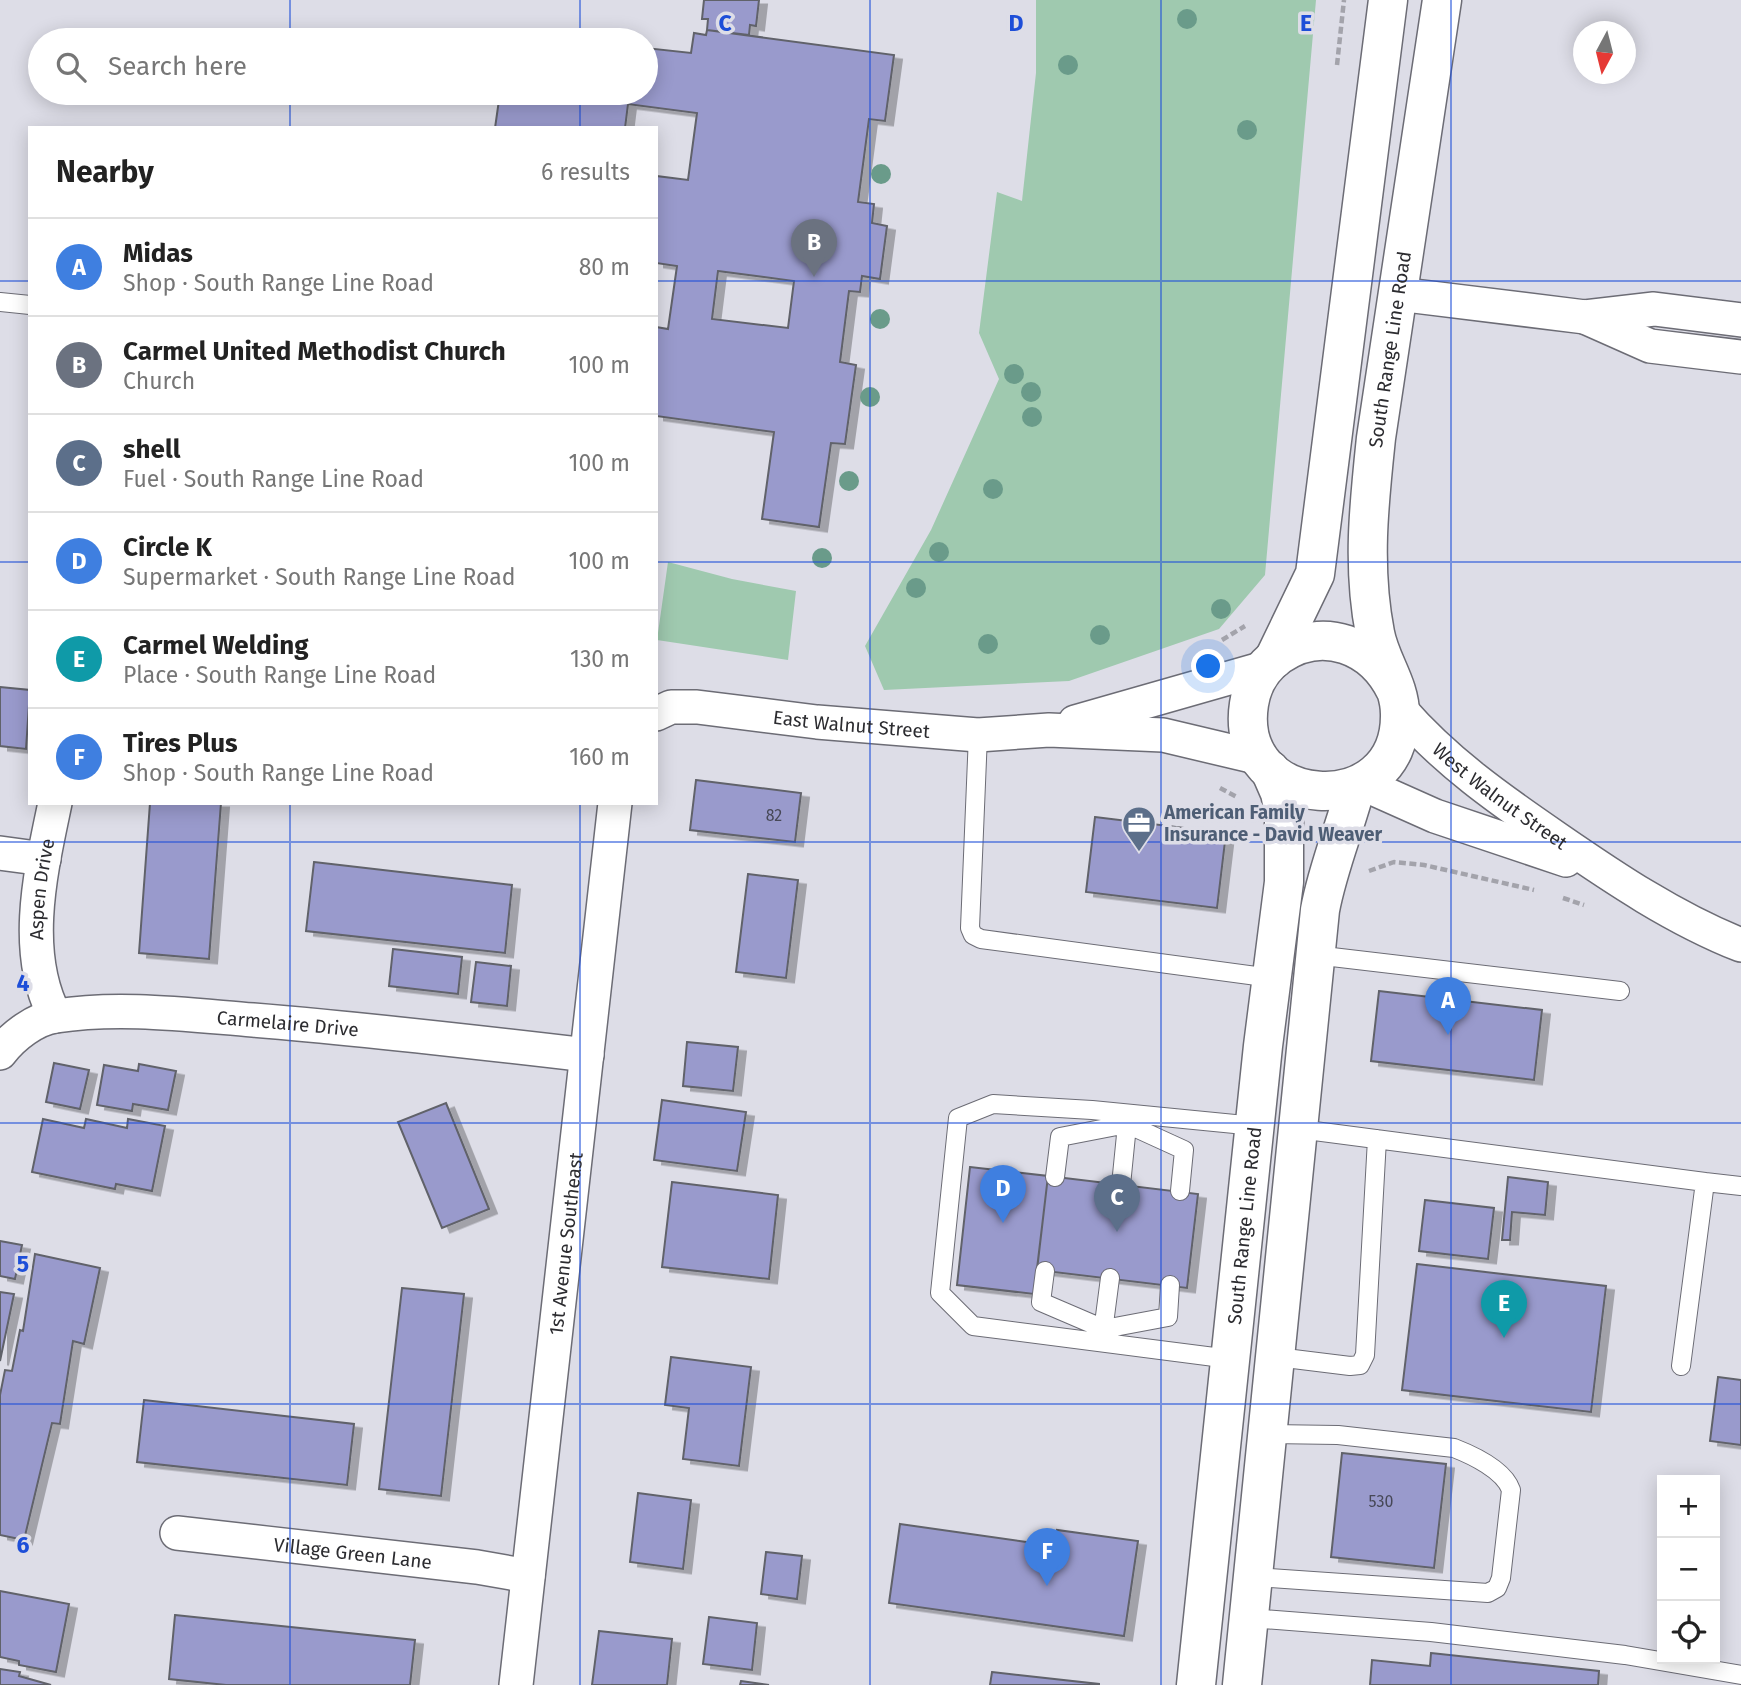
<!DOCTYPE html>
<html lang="en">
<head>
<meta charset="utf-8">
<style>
  body { margin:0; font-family:"Fira Sans",sans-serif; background:#f6f6f6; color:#222 }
  .controls { position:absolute; right:21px; bottom:21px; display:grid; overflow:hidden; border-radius:0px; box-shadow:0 4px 18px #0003 }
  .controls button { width:63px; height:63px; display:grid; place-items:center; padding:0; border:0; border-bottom:2px solid #e0e0e0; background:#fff; color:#222; font:35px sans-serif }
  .compass { position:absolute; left:1573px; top:21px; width:63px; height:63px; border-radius:50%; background:#fff; box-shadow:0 4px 18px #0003; rotate:187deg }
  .you { position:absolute; left:1209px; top:667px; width:24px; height:24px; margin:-18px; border:5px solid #fff; border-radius:50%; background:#1a73e8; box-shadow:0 0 0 10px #1a73e833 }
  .badge { display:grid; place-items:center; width:46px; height:46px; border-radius:50%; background:#111827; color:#fff; font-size:23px; font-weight:700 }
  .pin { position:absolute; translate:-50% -58px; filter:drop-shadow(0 2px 4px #0008) }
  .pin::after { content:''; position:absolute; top:37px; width:24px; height:21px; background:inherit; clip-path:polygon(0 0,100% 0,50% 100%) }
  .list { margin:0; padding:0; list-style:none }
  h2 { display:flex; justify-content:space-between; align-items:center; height:91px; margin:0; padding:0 28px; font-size:30px }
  h2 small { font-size:23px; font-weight:400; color:#767676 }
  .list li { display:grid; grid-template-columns:46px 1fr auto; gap:21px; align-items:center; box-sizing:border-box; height:98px; padding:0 28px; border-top:2px solid #e0e0e0 }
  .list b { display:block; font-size:26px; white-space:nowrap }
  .list p { margin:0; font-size:23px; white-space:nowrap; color:#767676 }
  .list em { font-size:23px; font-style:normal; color:#767676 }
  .icon { flex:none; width:38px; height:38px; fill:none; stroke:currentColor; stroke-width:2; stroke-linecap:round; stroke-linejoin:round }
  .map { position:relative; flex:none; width:1741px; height:1685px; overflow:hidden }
  .search { position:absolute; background:#fff; box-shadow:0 4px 18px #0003; left:28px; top:28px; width:630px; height:77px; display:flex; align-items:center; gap:18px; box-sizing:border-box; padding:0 24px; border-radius:38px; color:#767676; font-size:26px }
  .panel { position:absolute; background:#fff; box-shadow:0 4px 18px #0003; left:28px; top:126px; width:630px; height:679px; border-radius:0px }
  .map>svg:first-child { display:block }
  .green { fill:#9fc9af }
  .building { fill:#999acc; stroke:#61626a; stroke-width:2; fill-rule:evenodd; filter:url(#shadow) }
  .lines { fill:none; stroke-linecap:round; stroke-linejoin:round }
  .lane-casing { stroke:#6c6c75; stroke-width:20 }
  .street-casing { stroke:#6c6c75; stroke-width:36 }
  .secondary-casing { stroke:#6c6c75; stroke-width:41 }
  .path { stroke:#a3a3ab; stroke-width:4.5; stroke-dasharray:7 3.5; stroke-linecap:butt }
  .lane { stroke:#fff; stroke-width:18 }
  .street { stroke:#fff; stroke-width:33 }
  .secondary { stroke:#fff; stroke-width:38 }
  .tree { fill:#6a9b8a }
  .grid { fill:none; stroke:#1d4ed8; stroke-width:2; stroke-opacity:0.55 }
  .labels { text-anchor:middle; stroke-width:7; stroke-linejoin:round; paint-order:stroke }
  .number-label { font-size:16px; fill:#474857 }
  .street-label { font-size:19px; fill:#2c2c30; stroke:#dddde7 }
  .service-label { font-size:19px; font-weight:bold; fill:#4e5e75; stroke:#dddde7; text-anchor:start }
  .grid-label { font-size:23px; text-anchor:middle; font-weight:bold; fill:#1d4ed8; stroke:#dddde7; stroke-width:7; stroke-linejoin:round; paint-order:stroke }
</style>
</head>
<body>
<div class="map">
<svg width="1741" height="1685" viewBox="0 0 1741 1685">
  <defs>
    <filter id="shadow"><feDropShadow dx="8" dy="4.5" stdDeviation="0" flood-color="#0004"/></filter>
  </defs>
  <rect width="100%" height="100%" fill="#dddde7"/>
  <!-- green -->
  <path class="green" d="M 1036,0 L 1316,0 L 1265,575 L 1219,629 L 1069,681 L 884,690 L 865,646 L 931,530 L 999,379 L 979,333 L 997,192 L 1022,201 L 1036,73 Z
    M 668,562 L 732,579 L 796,591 L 788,660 L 657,640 Z"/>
  <!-- building -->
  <path class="building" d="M 704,0 L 759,0 L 756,26 L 750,25 L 749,35 L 707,30 L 708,19 L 702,19 Z
    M 707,30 L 894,55 L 885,121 L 869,119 L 858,202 L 874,204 L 872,223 L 887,226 L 880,279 L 862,276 L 860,292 L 849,291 L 840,362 L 856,365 L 845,444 L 831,443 L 819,527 L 762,519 L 774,432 L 656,416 L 656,327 L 668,329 L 677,266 L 656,263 L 656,176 L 688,180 L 697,113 L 628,104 L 625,128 L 495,128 L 500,93 L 646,93 L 646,48 L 691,53 L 694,33 L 706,35 ZM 718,271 L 794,281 L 788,328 L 712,319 Z
    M 0,687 L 30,690 L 26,749 L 0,746 Z
    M 696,780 L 801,793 L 795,842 L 690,830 Z
    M 150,803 L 221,803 L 209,959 L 139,953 Z
    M 1095,817 L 1226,833 L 1217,908 L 1086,892 Z
    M 314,862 L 512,885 L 505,953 L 306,931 Z
    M 748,874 L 798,880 L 786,978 L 736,972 Z
    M 393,949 L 462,957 L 458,994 L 389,986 Z
    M 476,962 L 511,966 L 507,1006 L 471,1002 Z
    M 1379,991 L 1542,1010 L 1534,1080 L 1371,1061 Z
    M 687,1042 L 738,1047 L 733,1091 L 683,1086 Z
    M 54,1063 L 89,1070 L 80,1109 L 46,1102 Z
    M 139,1064 L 176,1071 L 168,1110 L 133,1104 L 132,1111 L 97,1105 L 104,1065 L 138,1071 Z
    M 662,1100 L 746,1112 L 737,1171 L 654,1160 Z
    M 446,1103 L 489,1209 L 442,1228 L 398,1122 Z
    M 43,1119 L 84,1128 L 86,1119 L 127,1128 L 128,1119 L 165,1126 L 152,1191 L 116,1184 L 115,1189 L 32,1172 Z
    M 970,1167 L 1048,1176 L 1034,1294 L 957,1285 Z
    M 1048,1176 L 1198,1194 L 1187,1288 L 1037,1270 Z
    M 1508,1177 L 1548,1182 L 1545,1215 L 1512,1212 L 1510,1240 L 1502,1240 Z
    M 672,1182 L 778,1195 L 769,1279 L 662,1267 Z
    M 1425,1200 L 1494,1208 L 1488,1259 L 1419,1251 Z
    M 0,1241 L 22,1245 L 15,1279 L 0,1276 Z
    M 35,1254 L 100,1268 L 84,1344 L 73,1341 L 60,1424 L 52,1423 L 24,1540 L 0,1535 L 0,1395 L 5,1370 L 12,1371 L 20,1330 L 23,1331 Z
    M 1417,1264 L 1606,1286 L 1591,1412 L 1402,1390 Z
    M 402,1288 L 464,1294 L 441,1496 L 379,1489 Z
    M 0,1292 L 14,1294 L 0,1361 Z
    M 671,1357 L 751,1367 L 739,1466 L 683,1459 L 689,1408 L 665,1405 Z
    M 1718,1377 L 1741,1380 L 1741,1445 L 1710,1441 Z
    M 144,1400 L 354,1424 L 347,1485 L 137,1462 Z
    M 1342,1453 L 1446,1464 L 1434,1568 L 1331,1557 Z
    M 638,1493 L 691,1500 L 683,1569 L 630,1562 Z
    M 900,1524 L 1055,1546 L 1057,1530 L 1138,1541 L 1124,1636 L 889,1603 Z
    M 766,1552 L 802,1556 L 797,1599 L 761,1594 Z
    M 0,1591 L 69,1604 L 56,1672 L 19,1665 L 19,1661 L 0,1657 Z
    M 175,1615 L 415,1640 L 410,1685 L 226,1685 L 169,1679 Z
    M 709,1617 L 757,1623 L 752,1670 L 703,1664 Z
    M 599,1631 L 672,1639 L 667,1685 L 592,1685 Z
    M 1431,1653 L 1599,1671 L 1598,1685 L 1370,1685 L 1372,1660 L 1430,1666 Z
    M 0,1669 L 20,1672 L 19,1676 L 51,1685 L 0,1685 Z
    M 992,1672 L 1099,1684 L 1099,1685 L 990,1685 Z
    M 741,1681 L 769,1685 L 740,1685 Z"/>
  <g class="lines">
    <!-- lane casing -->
    <g class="lane-casing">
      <path id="lane" d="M 0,302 L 30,305
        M 978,735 L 970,928 L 973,935 L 981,939 L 1272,978
        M 1315,955 L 1620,991
        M 1299,1129 L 1705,1182 L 1681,1366
        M 1055,1177 L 1060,1137 L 1127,1124 L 1184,1150 L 1180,1191
        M 1705,1182 L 1741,1186
        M 1121,1185 L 1128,1115
        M 1045,1271 L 1041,1302 L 1104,1329 L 1168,1317 L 1170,1285
        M 1102,1339 L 1110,1278
        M 1277,1357 L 1350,1366 L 1360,1365 L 1365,1355 L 1377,1139
        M 1230,1359 L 973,1326 L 940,1293 L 958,1118 L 993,1104 L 1092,1110 L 1255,1126
        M 1254,1577 L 1488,1593 L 1497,1588 L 1501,1578 L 1511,1490 C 1504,1470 1472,1455 1454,1448 L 1338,1435 L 1269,1434
        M 1250,1618 L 1431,1632 L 1625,1655 L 1741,1675"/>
    </g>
    <!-- street casing -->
    <g class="street-casing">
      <g id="street">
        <path d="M 1398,294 L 1585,317 L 1654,309 L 1741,320"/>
        <path d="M 1587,318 L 1650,346 L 1741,357"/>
        <path id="s1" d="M 1400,709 C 1445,761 1499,799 1556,838 C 1614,878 1675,919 1741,945"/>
        <path id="s2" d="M 656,714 L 671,707 L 697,707 L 817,722 L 978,735 L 1049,730 L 1163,735 L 1260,758"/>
        <path d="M 1075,722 L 1264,668"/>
        <path d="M 1361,783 L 1435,816 L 1566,860"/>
        <path d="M 0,853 L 44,859"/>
        <path id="s3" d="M 55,1016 C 21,952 41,870 55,803"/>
        <path id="s4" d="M 0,1053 C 13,1036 35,1019 56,1016 C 120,1006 189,1015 253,1020 C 364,1029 476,1042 587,1055"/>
        <path id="s5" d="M 177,1533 L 477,1567 L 528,1576"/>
        <path id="s6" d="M 516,1685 L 615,803"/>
      </g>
    </g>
    <!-- secondary casing -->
    <g class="secondary-casing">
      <g id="secondary">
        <path d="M 1274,659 L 1315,574 L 1388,0"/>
        <path id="s7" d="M 1396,691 C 1374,645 1323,625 1279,655 C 1262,667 1252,684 1249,704 C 1232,812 1402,824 1400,714 C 1400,685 1380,661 1375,633 C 1362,567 1369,504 1376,438 L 1442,0"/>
        <path id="s8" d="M 1196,1685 L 1263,1046 L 1284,882 L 1284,812 L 1280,793 L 1270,770"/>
        <path d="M 1242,1685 L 1320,910 C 1328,867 1345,828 1356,786"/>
      </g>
    </g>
    <!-- path -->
    <path class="path" d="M 1337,65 L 1344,0
      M 1222,640 L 1245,626
      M 1220,788 L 1237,797
      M 1369,871 L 1394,862 L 1424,865 L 1534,890
      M 1563,898 L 1584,905"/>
    <!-- lane -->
    <use href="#lane" class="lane"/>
    <!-- street -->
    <use href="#street" class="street"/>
    <!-- secondary -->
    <use href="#secondary" class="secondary"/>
  </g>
  <!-- trees -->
  <g class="tree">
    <circle cx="1187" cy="19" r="10"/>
    <circle cx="1068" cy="65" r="10"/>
    <circle cx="1247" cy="130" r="10"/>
    <circle cx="881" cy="174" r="10"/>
    <circle cx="880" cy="319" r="10"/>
    <circle cx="1014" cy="374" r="10"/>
    <circle cx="1031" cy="392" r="10"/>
    <circle cx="870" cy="397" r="10"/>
    <circle cx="1032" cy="417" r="10"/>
    <circle cx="849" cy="481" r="10"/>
    <circle cx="993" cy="489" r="10"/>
    <circle cx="939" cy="552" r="10"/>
    <circle cx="822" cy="558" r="10"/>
    <circle cx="916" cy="588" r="10"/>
    <circle cx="1221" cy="609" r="10"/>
    <circle cx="1100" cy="635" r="10"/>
    <circle cx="988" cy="644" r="10"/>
  </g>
  <!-- grid -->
  <path class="grid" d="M 290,0 L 290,40M 580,0 L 580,40M 870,0 L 870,1685M 1161,0 L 1161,1685M 1451,0 L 1451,1685M 290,93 L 290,128M 580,93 L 580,128M 0,281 L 30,281M 656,281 L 1741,281M 0,562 L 30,562M 656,562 L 1741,562M 290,803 L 290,1685M 580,803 L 580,1685M 0,842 L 1741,842M 0,1123 L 1741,1123M 0,1404 L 1741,1404"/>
  <!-- icons -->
  <defs>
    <g id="office-pin" transform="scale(1.75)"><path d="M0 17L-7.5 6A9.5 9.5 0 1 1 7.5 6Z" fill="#5c6f8a" stroke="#dddde7"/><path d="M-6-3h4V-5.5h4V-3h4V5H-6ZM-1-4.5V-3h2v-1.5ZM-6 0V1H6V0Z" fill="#fff"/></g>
  </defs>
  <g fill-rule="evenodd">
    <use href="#office-pin" x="1139" y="823"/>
  </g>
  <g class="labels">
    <!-- number labels -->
    <g class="number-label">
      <text x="774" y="821">82</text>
      <text x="1381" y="1507">530</text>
    </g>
    <!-- street labels -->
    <g class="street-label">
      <text dy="7" stroke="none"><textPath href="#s7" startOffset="824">South Range Line Road</textPath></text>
      <text dy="7" stroke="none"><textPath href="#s2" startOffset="198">East Walnut Street</textPath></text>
      <text dy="7" stroke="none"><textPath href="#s1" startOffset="133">West Walnut Street</textPath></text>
      <text dy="7" stroke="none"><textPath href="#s3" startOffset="130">Aspen Drive</textPath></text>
      <text dy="7" stroke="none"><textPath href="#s4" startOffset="301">Carmelaire Drive</textPath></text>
      <text dy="7" stroke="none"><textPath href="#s8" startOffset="462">South Range Line Road</textPath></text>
      <text dy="7" stroke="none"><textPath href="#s6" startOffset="444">1st Avenue Southeast</textPath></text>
      <text dy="7" stroke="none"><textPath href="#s5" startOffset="177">Village Green Lane</textPath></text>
    </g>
    <!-- service labels -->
    <g class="service-label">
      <text x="1164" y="819">American Family<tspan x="1164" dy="22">Insurance - David Weaver</tspan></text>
    </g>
  </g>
  <g class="grid-label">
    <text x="725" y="31">C</text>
    <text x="1016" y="31">D</text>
    <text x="1306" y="31">E</text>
    <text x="23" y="991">4</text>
    <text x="23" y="1272">5</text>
    <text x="23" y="1553">6</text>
  </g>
</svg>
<div class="controls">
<button>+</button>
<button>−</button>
<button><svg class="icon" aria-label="locate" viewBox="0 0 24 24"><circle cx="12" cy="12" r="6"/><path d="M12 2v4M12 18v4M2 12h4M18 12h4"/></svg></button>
</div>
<svg class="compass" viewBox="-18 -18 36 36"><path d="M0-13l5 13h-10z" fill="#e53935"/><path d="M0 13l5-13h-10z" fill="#767676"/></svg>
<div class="you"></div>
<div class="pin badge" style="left:1448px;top:1035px;background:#3f7fe0">A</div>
<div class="pin badge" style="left:814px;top:277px;background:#6b7280">B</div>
<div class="pin badge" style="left:1117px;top:1232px;background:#5c6f8a">C</div>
<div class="pin badge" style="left:1003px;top:1223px;background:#3f7fe0">D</div>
<div class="pin badge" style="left:1504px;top:1338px;background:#0f9aa8">E</div>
<div class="pin badge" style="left:1047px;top:1586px;background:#3f7fe0">F</div>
<div class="search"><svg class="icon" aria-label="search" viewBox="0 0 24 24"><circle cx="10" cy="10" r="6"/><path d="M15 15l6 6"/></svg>Search here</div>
<section class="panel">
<h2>Nearby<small>6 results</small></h2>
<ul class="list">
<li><span class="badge" style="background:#3f7fe0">A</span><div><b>Midas</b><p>Shop · South Range Line Road</p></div><em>80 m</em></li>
<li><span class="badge" style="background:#6b7280">B</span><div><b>Carmel United Methodist Church</b><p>Church</p></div><em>100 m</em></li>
<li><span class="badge" style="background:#5c6f8a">C</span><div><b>shell</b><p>Fuel · South Range Line Road</p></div><em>100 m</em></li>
<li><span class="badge" style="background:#3f7fe0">D</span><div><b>Circle K</b><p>Supermarket · South Range Line Road</p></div><em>100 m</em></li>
<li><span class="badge" style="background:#0f9aa8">E</span><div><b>Carmel Welding</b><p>Place · South Range Line Road</p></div><em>130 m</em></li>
<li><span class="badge" style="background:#3f7fe0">F</span><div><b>Tires Plus</b><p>Shop · South Range Line Road</p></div><em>160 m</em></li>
</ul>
</section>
</div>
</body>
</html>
